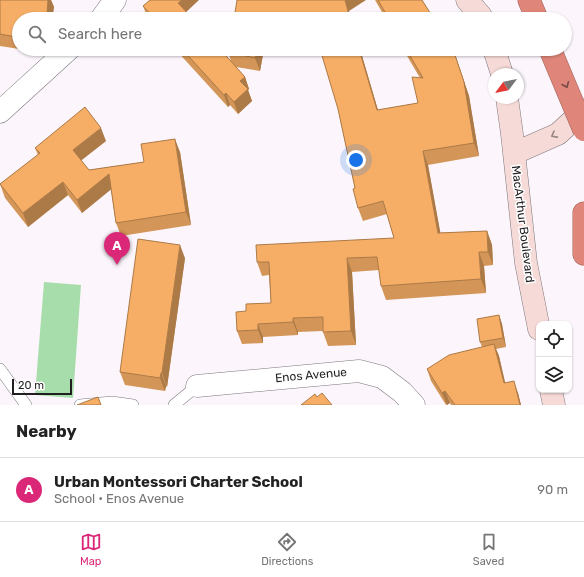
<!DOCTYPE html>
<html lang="en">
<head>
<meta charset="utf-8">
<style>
  body { margin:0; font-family:Rubik,sans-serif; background:#f2f2f2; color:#222 }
  .controls { position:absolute; right:12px; bottom:12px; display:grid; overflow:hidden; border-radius:8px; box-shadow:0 1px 3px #0004 }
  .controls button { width:36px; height:36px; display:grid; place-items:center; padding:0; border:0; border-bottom:1px solid #e0e0e0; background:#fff; color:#222; font:20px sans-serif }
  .compass { position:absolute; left:488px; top:68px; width:36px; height:36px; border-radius:50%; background:#fff; box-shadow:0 1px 3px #0004; rotate:238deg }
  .scale { position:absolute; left:12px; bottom:10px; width:60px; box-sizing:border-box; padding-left:4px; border:2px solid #211f21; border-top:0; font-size:11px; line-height:14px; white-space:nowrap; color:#211f21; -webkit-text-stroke:3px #fff; paint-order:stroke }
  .you { position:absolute; left:356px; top:160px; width:14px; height:14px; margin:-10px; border:3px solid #fff; border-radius:50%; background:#1a73e8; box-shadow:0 0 0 6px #1a73e833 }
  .badge { display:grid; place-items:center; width:26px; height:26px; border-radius:50%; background:#db2777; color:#fff; font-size:13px; font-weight:700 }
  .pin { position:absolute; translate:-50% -33px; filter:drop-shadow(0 1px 2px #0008) }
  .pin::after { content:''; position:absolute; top:21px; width:14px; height:12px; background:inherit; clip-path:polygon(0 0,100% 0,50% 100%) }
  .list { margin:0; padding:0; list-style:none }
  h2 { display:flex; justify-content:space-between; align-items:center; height:52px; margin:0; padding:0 16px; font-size:17px }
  h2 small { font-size:13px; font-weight:400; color:#767676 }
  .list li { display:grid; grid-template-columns:26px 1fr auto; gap:12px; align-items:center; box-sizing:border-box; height:64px; padding:0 16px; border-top:1px solid #e0e0e0 }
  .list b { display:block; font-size:15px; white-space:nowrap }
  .list p { margin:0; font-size:13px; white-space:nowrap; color:#767676 }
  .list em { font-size:13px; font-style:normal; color:#767676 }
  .icon { flex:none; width:22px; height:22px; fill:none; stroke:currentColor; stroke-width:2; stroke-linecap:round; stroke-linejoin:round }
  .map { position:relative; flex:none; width:584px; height:405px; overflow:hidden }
  .search { position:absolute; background:#fff; box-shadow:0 1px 3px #0004; left:12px; right:12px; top:12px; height:44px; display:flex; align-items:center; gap:10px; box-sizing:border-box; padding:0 14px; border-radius:22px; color:#767676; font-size:15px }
  .sheet { height:116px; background:#fff }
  nav { display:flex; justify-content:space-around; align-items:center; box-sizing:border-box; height:56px; border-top:1px solid #e0e0e0; background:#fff; font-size:11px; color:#767676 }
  nav a { display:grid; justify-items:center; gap:2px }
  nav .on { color:#db2777 }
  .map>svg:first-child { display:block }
  .green { fill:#a7ddaa }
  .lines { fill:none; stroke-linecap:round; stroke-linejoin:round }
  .lane-casing { stroke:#7c777d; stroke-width:12 }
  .street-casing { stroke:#7c777d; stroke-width:23 }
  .secondary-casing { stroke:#7c777d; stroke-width:23 }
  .highway-casing { stroke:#9d615a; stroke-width:23 }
  .lane { stroke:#fff; stroke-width:11 }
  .street { stroke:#fff; stroke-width:22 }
  .secondary { stroke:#f6dad7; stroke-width:22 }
  .highway { stroke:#e08579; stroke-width:22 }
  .highway-bridge-casing { stroke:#9d615a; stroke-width:23; stroke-linecap:butt }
  .highway-bridge { stroke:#e08579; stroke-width:22 }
  .wall { fill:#d49658 }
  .shaded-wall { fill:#ac7a47 }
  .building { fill:#f6ae66; stroke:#ac7a47 }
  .oneway { stroke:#774d49 }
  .oneway2 { stroke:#968685 }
  .labels { text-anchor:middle; stroke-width:3; stroke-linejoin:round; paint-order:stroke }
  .street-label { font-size:12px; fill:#211f21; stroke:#fff }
</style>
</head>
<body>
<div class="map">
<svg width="584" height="405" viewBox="0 0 584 405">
  <rect width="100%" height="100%" fill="#fcf6fc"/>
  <!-- green -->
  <path class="green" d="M 44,282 L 81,285 L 73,398 L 35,395 Z"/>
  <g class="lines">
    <!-- lane casing -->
    <g class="lane-casing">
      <path id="lane" d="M 0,369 L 26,405
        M 80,405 L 112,402 L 133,405
        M 174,405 L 197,386"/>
    </g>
    <!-- street casing -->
    <g class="street-casing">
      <path id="street" d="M 101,19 L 115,0
        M 0,112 L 69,49
        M 197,386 L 359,371 L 382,377 L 402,392 L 414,405"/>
    </g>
    <!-- secondary casing -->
    <g class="secondary-casing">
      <path id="secondary" d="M 467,0 L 481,16
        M 494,49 L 502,74
        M 507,98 L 512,134 L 526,263 L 539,329
        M 515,153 L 558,134 L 584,110
        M 551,390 L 554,405"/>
    </g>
    <!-- highway casing -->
    <g class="highway-casing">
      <path id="highway" d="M 529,0 L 537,19
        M 584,213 L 584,254"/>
    </g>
    <!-- lane -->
    <use href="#lane" class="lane"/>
    <!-- street -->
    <use href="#street" class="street"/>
    <!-- secondary -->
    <use href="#secondary" class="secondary"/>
    <!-- highway -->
    <use href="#highway" class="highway"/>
    <!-- highway-bridge casing -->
    <g class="highway-bridge-casing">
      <path id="highway-bridge" d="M 550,49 L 584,130"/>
    </g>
    <!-- highway-bridge -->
    <use href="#highway-bridge" class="highway-bridge"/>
  </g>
  <!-- wall -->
  <path class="wall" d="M 0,0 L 51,0 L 54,7 L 52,19 L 19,19 L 19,49 L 0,46 Z
    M 375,0 L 422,0 L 434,19 L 386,19 Z
    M 143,6 L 186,12 L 193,19 L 148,19 Z
    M 175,49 L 220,49 L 231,61 L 228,52 L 228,49 L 264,49 L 260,71 L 236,67 L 245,77 L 249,89 L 248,90 L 252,101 L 238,114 L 230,105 L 228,107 Z
    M 360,49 L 378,110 L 418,103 L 420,78 L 403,49 L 451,49 L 460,69 L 469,96 L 479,156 L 428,165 L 440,233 L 487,231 L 492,245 L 493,265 L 484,266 L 486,293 L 386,300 L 381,286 L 379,270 L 352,272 L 356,345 L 328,346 L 323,332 L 323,331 L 298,332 L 298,335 L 263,337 L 263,343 L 242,344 L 237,331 L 246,311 L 271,303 L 269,275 L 262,276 L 257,262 L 394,238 L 387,214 L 363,221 L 358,208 L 355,188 L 338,109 Z
    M 106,141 L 81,160 L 89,170 L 144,162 L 180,152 L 191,225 L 121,236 L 116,223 L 111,189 L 82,213 L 68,195 L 28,227 L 5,198 L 0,184 L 38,155 L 35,148 Z
    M 185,258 L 167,387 L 166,386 L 165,391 L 125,385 L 120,372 Z
    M 499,315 L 502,324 L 506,347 L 496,349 L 499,356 L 505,383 L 518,393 L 521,405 L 451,405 L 450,403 L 446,405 L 431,381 L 427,369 L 482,347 L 480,342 Z"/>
  <!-- shaded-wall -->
  <path class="shaded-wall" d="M 48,0 L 51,0 L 54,7 L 52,19 L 48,19 L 47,14 Z
    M 182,0 L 199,0 L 183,15 L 178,3 Z
    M 345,0 L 366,0 L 349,11 L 351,19 L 350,19 Z
    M 37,13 L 39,19 L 36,19 Z
    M 257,49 L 264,49 L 260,71 L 255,58 Z
    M 359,49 L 360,49 L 382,124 L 377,110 Z
    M 455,55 L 469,96 L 479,156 L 474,143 Z
    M 245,77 L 249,89 L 248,90 L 252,101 L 238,114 L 234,102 L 240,81 Z
    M 226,93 L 230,105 L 228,107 L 224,95 Z
    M 101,128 L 106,141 L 78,163 L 73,150 Z
    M 175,139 L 180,152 L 191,225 L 186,212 Z
    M 423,151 L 428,165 L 443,247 L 438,233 Z
    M 109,174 L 114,187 L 82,213 L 77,200 Z
    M 63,182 L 68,195 L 28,227 L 23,213 Z
    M 487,231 L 492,245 L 493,265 L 488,252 Z
    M 180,245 L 185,258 L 167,387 L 162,373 Z
    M 479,252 L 484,266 L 486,293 L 481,279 Z
    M 347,258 L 352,272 L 356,345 L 351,331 Z
    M 499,315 L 502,324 L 506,347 L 503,338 Z
    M 293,318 L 298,332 L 298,335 L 293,322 Z
    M 258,324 L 263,337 L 263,343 L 258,330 Z
    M 494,344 L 499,356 L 508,395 L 504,383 Z
    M 161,373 L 166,386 L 165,391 L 160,378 Z
    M 514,381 L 518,393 L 521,405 L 520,405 Z
    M 445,391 L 450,403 L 447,405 L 442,393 Z"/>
  <!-- building -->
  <path class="building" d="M 0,0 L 48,0 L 47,14 L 37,13 L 36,19 L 19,19 L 19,36 L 16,35 L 16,37 L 0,34 Z
    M 150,0 L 182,0 L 178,3 L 193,19 L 155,19 L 143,6 Z
    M 237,0 L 345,0 L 350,19 L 234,19 Z
    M 378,0 L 422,0 L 434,19 L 389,19 Z
    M 182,49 L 220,49 L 245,77 L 240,81 L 248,89 L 234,102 L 226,93 L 224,95 Z
    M 228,49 L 257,49 L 255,58 L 228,52 Z
    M 320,49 L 359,49 L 377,110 L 418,103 L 412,77 L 423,78 L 406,49 L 451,49 L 455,55 L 464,82 L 474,143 L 423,151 L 438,233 L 487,231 L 488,252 L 479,252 L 481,279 L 381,286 L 377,257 L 347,258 L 351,331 L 323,332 L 323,317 L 293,318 L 293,322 L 258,324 L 258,330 L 237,331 L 236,312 L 246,311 L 246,304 L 271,303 L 269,262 L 257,262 L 256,245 L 394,238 L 383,201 L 358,208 L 353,189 L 355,188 L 338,109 Z
    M 85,107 L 101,128 L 73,150 L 89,170 L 144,162 L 141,144 L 175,139 L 186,212 L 116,223 L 109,174 L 77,200 L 63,182 L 23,213 L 0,184 L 40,153 L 35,148 Z
    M 138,239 L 180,245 L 162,373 L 161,373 L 160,378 L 120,372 Z
    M 499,315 L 503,338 L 480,342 L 477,319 Z
    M 494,344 L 504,383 L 514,381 L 520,405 L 455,405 L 445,391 L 442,393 L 427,369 L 449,355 Z
    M 322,393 L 332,405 L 301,405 L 315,394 L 317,397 Z
    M 98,397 L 101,405 L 77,405 Z"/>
  <!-- one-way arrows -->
  <defs><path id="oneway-chevron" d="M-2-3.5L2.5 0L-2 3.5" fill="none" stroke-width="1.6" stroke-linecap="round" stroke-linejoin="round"/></defs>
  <use class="oneway" href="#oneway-chevron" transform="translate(566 85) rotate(67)"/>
  <use class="oneway2" href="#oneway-chevron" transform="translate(554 135) rotate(152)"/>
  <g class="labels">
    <!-- street labels -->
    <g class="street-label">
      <text transform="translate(523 224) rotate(83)" y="4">MacArthur Boulevard</text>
      <text transform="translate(311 375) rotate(-5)" y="4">Enos Avenue</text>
    </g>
  </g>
</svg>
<div class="controls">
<button><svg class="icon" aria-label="locate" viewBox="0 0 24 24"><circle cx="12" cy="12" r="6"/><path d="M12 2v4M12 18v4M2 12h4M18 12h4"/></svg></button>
<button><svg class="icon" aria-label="layers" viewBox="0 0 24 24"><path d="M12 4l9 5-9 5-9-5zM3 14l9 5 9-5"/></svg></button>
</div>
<svg class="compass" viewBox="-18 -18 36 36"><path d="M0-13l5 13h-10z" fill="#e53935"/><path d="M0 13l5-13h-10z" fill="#767676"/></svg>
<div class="scale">20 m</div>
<div class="you"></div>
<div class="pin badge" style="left:117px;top:265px">A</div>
<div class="search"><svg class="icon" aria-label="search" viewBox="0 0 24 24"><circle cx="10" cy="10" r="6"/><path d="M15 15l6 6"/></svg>Search here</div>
</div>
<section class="sheet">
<h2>Nearby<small></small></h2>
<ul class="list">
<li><span class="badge">A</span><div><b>Urban Montessori Charter School</b><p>School · Enos Avenue</p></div><em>90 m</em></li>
</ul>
</section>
<nav>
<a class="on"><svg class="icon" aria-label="map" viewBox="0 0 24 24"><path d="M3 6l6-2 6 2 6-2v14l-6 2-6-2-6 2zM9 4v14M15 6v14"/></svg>Map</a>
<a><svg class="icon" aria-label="directions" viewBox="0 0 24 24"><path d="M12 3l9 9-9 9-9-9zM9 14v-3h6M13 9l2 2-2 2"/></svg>Directions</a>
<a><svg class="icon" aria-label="saved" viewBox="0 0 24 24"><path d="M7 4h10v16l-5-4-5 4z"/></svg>Saved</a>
</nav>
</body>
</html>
